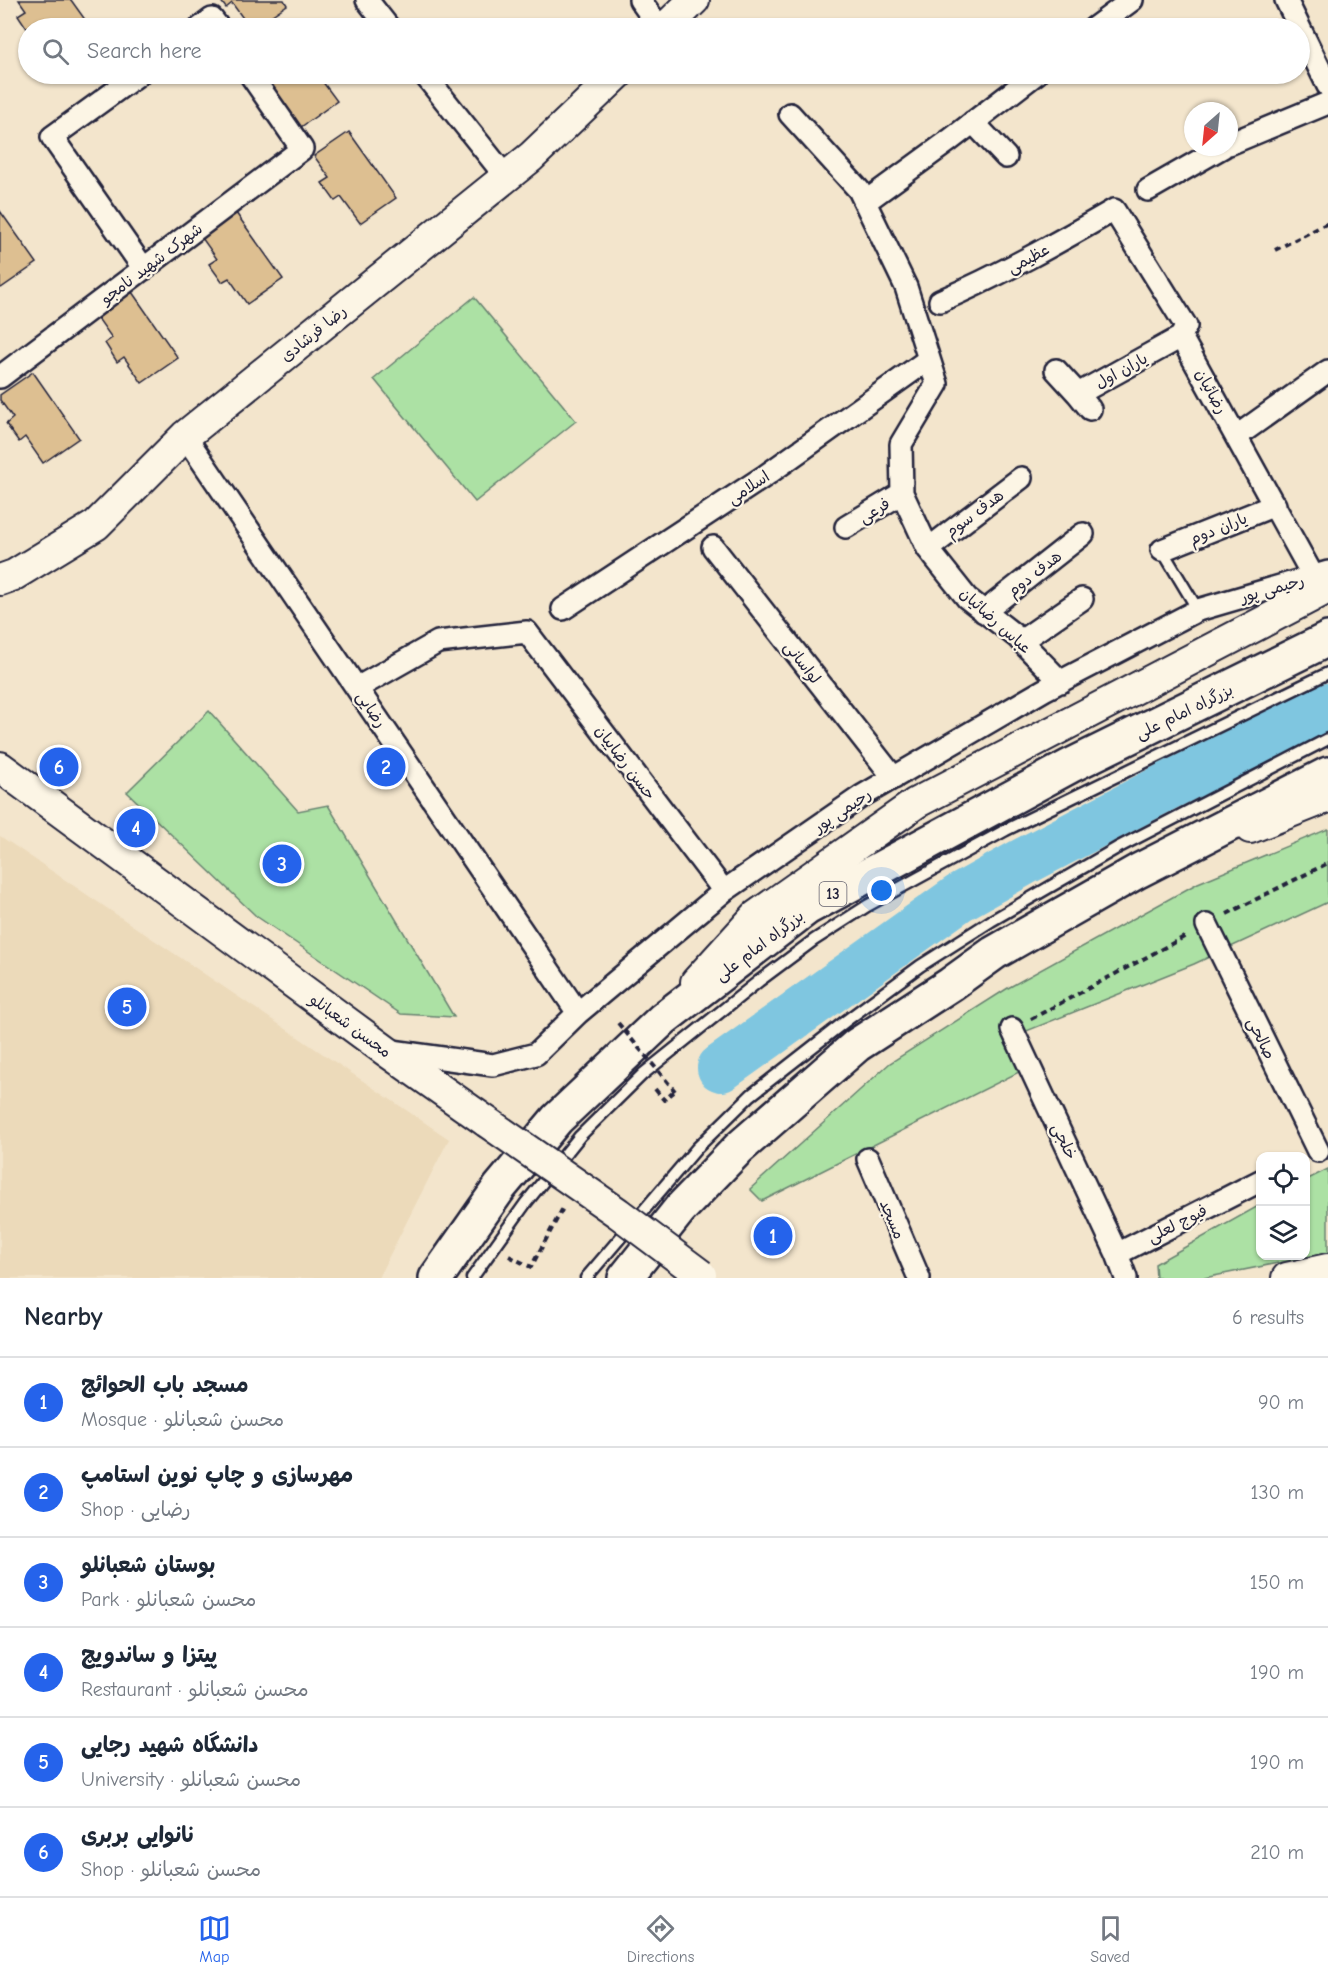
<!DOCTYPE html>
<html lang="en">
<head>
<meta charset="utf-8">
<style>
  body { margin:0; font-family:"Comic Neue","Playpen Sans Arabic",sans-serif; background:#f6f6f7; color:#1f2937 }
  .controls { position:absolute; right:18px; bottom:18px; display:grid; overflow:hidden; border-radius:12px; box-shadow:0 2px 4px #0004 }
  .controls button { width:54px; height:54px; display:grid; place-items:center; padding:0; border:0; border-bottom:2px solid #e0e1e3; background:#fff; color:#1f2937; font:30px sans-serif }
  .compass { position:absolute; left:1184px; top:102px; width:54px; height:54px; border-radius:50%; background:#fff; box-shadow:0 2px 4px #0004; rotate:207deg }
  .you { position:absolute; left:882px; top:891px; width:21px; height:21px; margin:-15px; border:4px solid #fff; border-radius:50%; background:#1a73e8; box-shadow:0 0 0 9px #1a73e833 }
  .badge { display:grid; place-items:center; width:39px; height:39px; border-radius:50%; background:#2563eb; color:#fff; font-size:20px; font-weight:700 }
  .pin { position:absolute; translate:-50% -50%; border:3px solid #fff; box-shadow:0 2px 6px #0006 }
  .list { margin:0; padding:0; list-style:none }
  h2 { display:flex; justify-content:space-between; align-items:center; height:78px; margin:0; padding:0 24px; font-size:26px }
  h2 small { font-size:20px; font-weight:400; color:#747a83 }
  .list li { display:grid; grid-template-columns:39px 1fr auto; gap:18px; align-items:center; box-sizing:border-box; height:90px; padding:0 24px; border-top:2px solid #e0e1e3 }
  .list b { display:block; font-size:22px; white-space:nowrap }
  .list p { margin:0; font-size:20px; white-space:nowrap; color:#747a83 }
  .list em { font-size:20px; font-style:normal; color:#747a83 }
  .icon { flex:none; width:33px; height:33px; fill:none; stroke:currentColor; stroke-width:2; stroke-linecap:round; stroke-linejoin:round }
  .map { position:relative; flex:none; width:1328px; height:1278px; overflow:hidden }
  .search { position:absolute; background:#fff; box-shadow:0 2px 4px #0004; left:18px; right:18px; top:18px; height:66px; display:flex; align-items:center; gap:15px; box-sizing:border-box; padding:0 21px; border-radius:33px; color:#747a83; font-size:22px }
  .sheet { height:618px; background:#fff }
  nav { display:flex; justify-content:space-around; align-items:center; box-sizing:border-box; height:84px; border-top:2px solid #e0e1e3; background:#fff; font-size:16px; color:#747a83 }
  nav a { display:grid; justify-items:center; gap:3px }
  nav .on { color:#2563eb }
  .map>svg:first-child { display:block }
  .built { fill:#ecdaba }
  .green { fill:#ace1a4; stroke:#678270; stroke-width:1.5 }
  .lines { fill:none; stroke-linecap:round; stroke-linejoin:round }
  .river { stroke:#7fc6e0; stroke-width:48 }
  .building { fill:#ddbf91; stroke:#22223b; stroke-width:1.5 }
  .service-casing { stroke:#22223b; stroke-width:15 }
  .minor-casing { stroke:#22223b; stroke-width:26 }
  .secondary-casing { stroke:#22223b; stroke-width:34 }
  .trunk-casing { stroke:#22223b; stroke-width:38 }
  .path { stroke:#22223b; stroke-width:4; stroke-dasharray:6 4.5; stroke-linecap:butt }
  .service { stroke:#fcf5e5; stroke-width:10 }
  .minor { stroke:#fcf5e5; stroke-width:21 }
  .secondary { stroke:#fcf5e5; stroke-width:30 }
  .trunk { stroke:#fcf5e5; stroke-width:33 }
  .secondary-bridge-casing { stroke:#22223b; stroke-width:34; stroke-linecap:butt }
  .path-bridge { stroke:#22223b; stroke-width:4; stroke-dasharray:6 4.5; stroke-linecap:butt }
  .secondary-bridge { stroke:#fcf5e5; stroke-width:30 }
  .labels { text-anchor:middle; stroke-width:4.5; stroke-linejoin:round; paint-order:stroke }
  .shield { fill:#fcf5e5; stroke:#63616e; stroke-width:1.5 }
  .shield-label { font-size:15px; font-weight:bold; fill:#22223b }
  .street-label { font-size:16px; fill:#22223b; stroke:#fcf5e5 }
</style>
</head>
<body>
<div class="map">
<svg width="1328" height="1278" viewBox="0 0 1328 1278">
  <rect width="100%" height="100%" fill="#f3e5cc"/>
  <filter id="ink" filterUnits="userSpaceOnUse"><feTurbulence type="fractalNoise" baseFrequency=".0167" numOctaves="2"/><feDisplacementMap in="SourceGraphic" scale="12" xChannelSelector="R" yChannelSelector="G"/><feConvolveMatrix kernelMatrix="1 2 1 2 8 2 1 2 1" color-interpolation-filters="sRGB"/></filter>
  <g filter="url(#ink)">
    <!-- built -->
    <path class="built" d="M 0,836 L 449,1139 L 378,1278 L 0,1278 Z"/>
    <!-- green -->
    <path class="green" d="M 474,297 L 576,421 L 475,502 L 374,379 Z
      M 209,711 L 298,811 L 328,805 L 454,1017 L 401,1014 L 256,916 L 127,792 Z
      M 1328,829 L 1328,902 L 1194,964 L 1004,1040 L 1021,1071 L 762,1201 L 750,1189 L 890,1063 L 1008,988 L 1198,883 Z
      M 1328,1169 L 1328,1253 L 1204,1278 L 1156,1278 L 1155,1264 L 1260,1205 L 1260,1256 L 1306,1256 L 1306,1180 Z"/>
    <g class="lines">
      <!-- river -->
      <path class="river" d="M 721,1068 L 959,898 L 1023,862 L 1166,787 L 1328,707"/>
    </g>
    <!-- building -->
    <path class="building" d="M 19,0 L 71,0 L 91,28 L 28,28 L 28,30 L 18,15 L 26,10 Z
      M 220,0 L 284,0 L 287,5 L 253,28 L 250,28 L 232,3 L 226,8 Z
      M 265,74 L 317,74 L 337,101 L 301,127 L 282,100 L 276,105 L 263,87 L 271,81 Z
      M 349,132 L 396,198 L 360,223 L 341,197 L 335,201 L 322,183 L 330,178 L 314,156 Z
      M 0,211 L 37,263 L 1,288 L 0,287 Z
      M 236,213 L 283,279 L 247,304 L 229,278 L 222,282 L 209,264 L 217,259 L 202,238 Z
      M 132,292 L 178,358 L 142,383 L 124,357 L 117,362 L 105,343 L 112,338 L 97,317 Z
      M 33,372 L 79,438 L 43,463 L 25,437 L 19,442 L 6,424 L 13,418 L 0,400 L 0,395 Z"/>
    <g class="lines">
      <!-- service casing -->
      <g class="service-casing">
        <path id="service" d="M 1162,550 L 1198,610
          M 472,1278 L 525,1204 L 580,1136 L 643,1074 L 759,981 L 814,940 L 867,906 L 1006,830 L 1328,673
          M 586,1278 L 697,1148 L 751,1095 L 847,1020 L 920,966 L 991,921 L 1117,848 L 1328,739"/>
      </g>
      <!-- minor casing -->
      <g class="minor-casing">
        <path id="minor" d="M 367,0 L 389,28
          M 640,0 L 660,28
          M 1286,0 L 1328,86
          M 200,28 L 212,19 L 219,28
          M 1094,28 L 1132,0
          M 139,74 L 52,137 L 144,269
          M 424,74 L 506,177
          M 790,114 L 859,190 L 906,287 L 937,384 L 901,444 L 902,493 L 928,549 L 967,598 L 1017,637 L 1061,682
          M 973,122 L 1006,157
          M 1229,144 L 1328,103
          M 1148,190 L 1223,147
          M 865,202 L 950,140 L 1036,74
          M 940,301 C 1000,275 1057,243 1114,210 L 1186,326 L 1181,337 L 1313,576
          M 1056,370 L 1078,394
          M 0,377 L 302,149 L 250,74
          M 1090,409 L 1078,394 L 1181,337
          M 185,436 L 578,1013
          M 1237,436 L 1328,371
          M 846,527 L 902,493
          M 713,547 L 894,778
          M 928,549 L 1021,478
          M 1162,550 L 1275,505
          M 563,609 L 765,476 L 929,359
          M 984,612 L 1083,534
          M 1021,641 L 1082,599
          M 357,688 L 438,642 L 527,632 L 724,891
          M 1207,925 L 1318,1151
          M 1012,1029 L 1117,1254 L 1126,1278
          M 392,1051 L 493,1065 L 536,1054 L 578,1013 L 724,891 L 862,796 L 1044,690 L 1198,610 L 1328,572
          M 868,1159 L 919,1278
          M 1117,1254 L 1260,1181"/>
      </g>
      <!-- secondary casing -->
      <g class="secondary-casing">
        <path id="secondary" d="M 665,28 L 694,0
          M 0,580 L 14,575 L 96,525 L 185,436 L 531,157 L 618,74
          M 0,767 L 386,1051 L 487,1122
          M 1250,828 L 1328,797
          M 696,982 L 756,916 L 916,803 L 1328,588
          M 1287,1278 L 1328,1269"/>
      </g>
      <!-- trunk casing -->
      <g class="trunk-casing">
        <path id="trunk" d="M 436,1278 L 500,1187 L 557,1119 L 663,1019 L 807,908 L 1070,766 L 1328,639
          M 625,1278 L 680,1209 L 739,1148 L 857,1045 L 951,984 L 994,953 L 1138,871 L 1328,774"/>
      </g>
      <!-- path -->
      <path class="path" d="M 1275,250 L 1328,223
        M 1227,914 L 1328,863
        M 1031,1019 L 1186,936
        M 655,1089 L 664,1100 L 675,1091
        M 509,1256 L 531,1267 L 563,1208"/>
      <!-- service -->
      <use href="#service" class="service"/>
      <!-- minor -->
      <use href="#minor" class="minor"/>
      <!-- secondary -->
      <use href="#secondary" class="secondary"/>
      <!-- trunk -->
      <use href="#trunk" class="trunk"/>
      <!-- secondary-bridge casing -->
      <g class="secondary-bridge-casing">
        <path id="secondary-bridge" d="M 487,1122 L 618,1213 L 701,1275"/>
      </g>
      <!-- path-bridge -->
      <path class="path-bridge" d="M 618,1023 L 675,1091"/>
      <!-- secondary-bridge -->
      <use href="#secondary-bridge" class="secondary-bridge"/>
    </g>
  </g>
  <g class="labels">
    <!-- shield labels -->
    <rect class="shield" x="819.5" y="882" width="27" height="24" rx="4.5"/>
    <g class="shield-label">
      <text x="833" y="899">13</text>
    </g>
    <!-- street labels -->
    <g class="street-label">
      <text transform="translate(1028 258) rotate(-28)" y="6">عظیمی</text>
      <text transform="translate(151 263) rotate(-37)" y="6">شهرک شهید نامجو</text>
      <text transform="translate(313 333) rotate(-39)" y="6">رضا فرشادی</text>
      <text transform="translate(1121 370) rotate(-29)" y="6">یاران اول</text>
      <text transform="translate(1212 391) rotate(61)" y="6">رضائیان</text>
      <text transform="translate(748 487) rotate(-34)" y="6">اسلامی</text>
      <text transform="translate(874 510) rotate(-31)" y="6">فرعی</text>
      <text transform="translate(974 513) rotate(-37)" y="6">هدف سوم</text>
      <text transform="translate(1218 528) rotate(-22)" y="6">یاران دوم</text>
      <text transform="translate(1034 573) rotate(-38)" y="6">هدف دوم</text>
      <text transform="translate(1272 588) rotate(-16)" y="6">رحیمی پور</text>
      <text transform="translate(996 620) rotate(42)" y="6">عباس رضائیان</text>
      <text transform="translate(803 662) rotate(52)" y="6">لواسانی</text>
      <text transform="translate(372 709) rotate(56)" y="6">رضایی</text>
      <text transform="translate(1184 711) rotate(-26)" y="6">بزرگراه امام علی</text>
      <text transform="translate(626 762) rotate(53)" y="6">حسن رضاییان</text>
      <text transform="translate(842 810) rotate(-34)" y="6">رحیمی پور</text>
      <text transform="translate(759 945) rotate(-37)" y="6">بزرگراه امام علی</text>
      <text transform="translate(351 1025) rotate(36)" y="6">محسن شعبانلو</text>
      <text transform="translate(1262 1038) rotate(64)" y="6">صالحی</text>
      <text transform="translate(1065 1141) rotate(65)" y="6">خلجی</text>
      <text transform="translate(893 1219) rotate(67)" y="6">مسجد</text>
      <text transform="translate(1177 1223) rotate(-27)" y="6">فیوج لعلی</text>
    </g>
  </g>
</svg>
<div class="controls">
<button><svg class="icon" aria-label="locate" viewBox="0 0 24 24"><circle cx="12" cy="12" r="6"/><path d="M12 2v4M12 18v4M2 12h4M18 12h4"/></svg></button>
<button><svg class="icon" aria-label="layers" viewBox="0 0 24 24"><path d="M12 4l9 5-9 5-9-5zM3 14l9 5 9-5"/></svg></button>
</div>
<svg class="compass" viewBox="-18 -18 36 36"><path d="M0-13l5 13h-10z" fill="#e53935"/><path d="M0 13l5-13h-10z" fill="#747a83"/></svg>
<div class="you"></div>
<div class="pin badge" style="left:773px;top:1236px">1</div>
<div class="pin badge" style="left:386px;top:767px">2</div>
<div class="pin badge" style="left:282px;top:864px">3</div>
<div class="pin badge" style="left:136px;top:828px">4</div>
<div class="pin badge" style="left:127px;top:1007px">5</div>
<div class="pin badge" style="left:59px;top:767px">6</div>
<div class="search"><svg class="icon" aria-label="search" viewBox="0 0 24 24"><circle cx="10" cy="10" r="6"/><path d="M15 15l6 6"/></svg>Search here</div>
</div>
<section class="sheet">
<h2>Nearby<small>6 results</small></h2>
<ul class="list">
<li><span class="badge">1</span><div><b>مسجد باب الحوائج</b><p>Mosque · محسن شعبانلو</p></div><em>90 m</em></li>
<li><span class="badge">2</span><div><b>مهرسازی و چاپ نوین استامپ</b><p>Shop · رضایی</p></div><em>130 m</em></li>
<li><span class="badge">3</span><div><b>بوستان شعبانلو</b><p>Park · محسن شعبانلو</p></div><em>150 m</em></li>
<li><span class="badge">4</span><div><b>پیتزا و ساندویچ</b><p>Restaurant · محسن شعبانلو</p></div><em>190 m</em></li>
<li><span class="badge">5</span><div><b>دانشگاه شهید رجایی</b><p>University · محسن شعبانلو</p></div><em>190 m</em></li>
<li><span class="badge">6</span><div><b>نانوایی بربری</b><p>Shop · محسن شعبانلو</p></div><em>210 m</em></li>
</ul>
</section>
<nav>
<a class="on"><svg class="icon" aria-label="map" viewBox="0 0 24 24"><path d="M3 6l6-2 6 2 6-2v14l-6 2-6-2-6 2zM9 4v14M15 6v14"/></svg>Map</a>
<a><svg class="icon" aria-label="directions" viewBox="0 0 24 24"><path d="M12 3l9 9-9 9-9-9zM9 14v-3h6M13 9l2 2-2 2"/></svg>Directions</a>
<a><svg class="icon" aria-label="saved" viewBox="0 0 24 24"><path d="M7 4h10v16l-5-4-5 4z"/></svg>Saved</a>
</nav>
</body>
</html>
